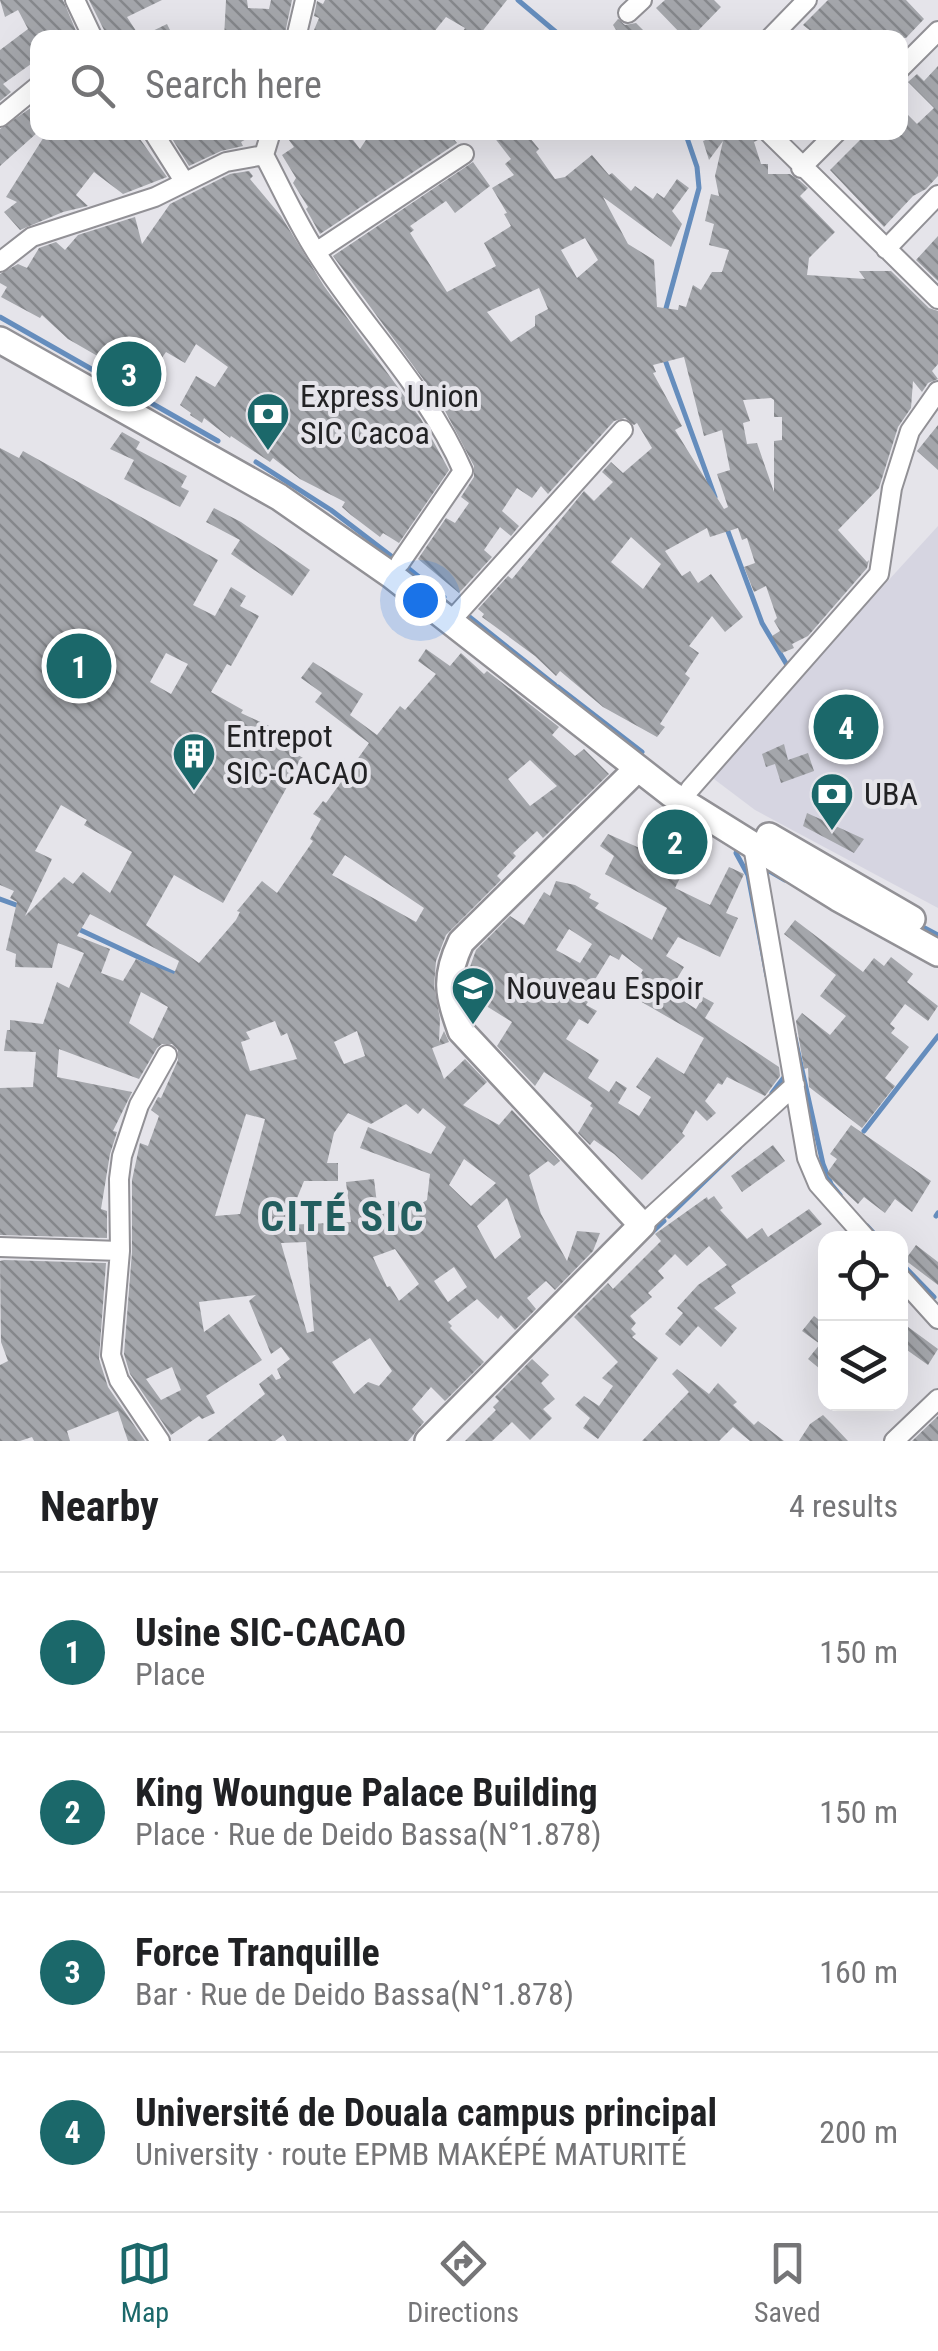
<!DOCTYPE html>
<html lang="en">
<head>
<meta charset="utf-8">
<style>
  body { margin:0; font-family:"Roboto Condensed",sans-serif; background:#f6f6f6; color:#202124 }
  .controls { position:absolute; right:30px; bottom:30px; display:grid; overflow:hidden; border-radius:20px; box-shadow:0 10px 40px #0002 }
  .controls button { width:90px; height:90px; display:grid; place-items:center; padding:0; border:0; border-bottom:2px solid #e0e0e0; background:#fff; color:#202124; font:50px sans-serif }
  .you { position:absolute; left:420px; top:600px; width:35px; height:35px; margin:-25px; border:8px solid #fff; border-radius:50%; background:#1a73e8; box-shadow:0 0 0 15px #1a73e833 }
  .badge { display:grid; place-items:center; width:65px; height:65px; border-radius:50%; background:#1b686a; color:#fff; font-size:32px; font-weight:700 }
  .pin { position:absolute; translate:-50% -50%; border:5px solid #fff; box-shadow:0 2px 10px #0006 }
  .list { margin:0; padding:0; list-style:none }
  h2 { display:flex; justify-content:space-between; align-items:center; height:130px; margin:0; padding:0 40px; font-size:42px }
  h2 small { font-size:32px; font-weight:400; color:#757577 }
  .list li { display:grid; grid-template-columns:65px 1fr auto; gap:30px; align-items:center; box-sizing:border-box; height:160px; padding:0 40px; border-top:2px solid #e0e0e0 }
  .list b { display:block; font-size:38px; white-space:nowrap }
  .list p { margin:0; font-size:32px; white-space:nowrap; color:#757577 }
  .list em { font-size:32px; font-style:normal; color:#757577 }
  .icon { flex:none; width:55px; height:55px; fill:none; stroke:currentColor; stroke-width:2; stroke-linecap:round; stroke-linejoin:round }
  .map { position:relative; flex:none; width:938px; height:1441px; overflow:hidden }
  .search { position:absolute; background:#fff; box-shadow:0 10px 40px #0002; left:30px; right:30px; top:30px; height:110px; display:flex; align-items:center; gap:25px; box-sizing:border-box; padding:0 35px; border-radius:20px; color:#757577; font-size:38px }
  .sheet { height:770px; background:#fff }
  nav { display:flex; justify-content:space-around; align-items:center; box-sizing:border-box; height:140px; border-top:2px solid #e0e0e0; background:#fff; font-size:28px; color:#757577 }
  nav a { display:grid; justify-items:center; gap:5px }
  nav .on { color:#1b686a }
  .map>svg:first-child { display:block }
  .built { fill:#d6d5e1 }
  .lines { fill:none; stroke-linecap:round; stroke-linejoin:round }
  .stream { stroke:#658dbd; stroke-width:5 }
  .building { fill:url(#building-back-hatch); fill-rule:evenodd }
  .street-casing { stroke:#929196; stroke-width:22 }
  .secondary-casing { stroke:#929196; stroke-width:30 }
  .street { stroke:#fff; stroke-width:18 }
  .secondary { stroke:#fff; stroke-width:25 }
  .labels { text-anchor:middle; stroke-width:8; stroke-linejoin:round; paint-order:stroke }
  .poi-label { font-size:32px; fill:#222224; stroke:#e5e4ea; text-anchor:start }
  .district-label { font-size:42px; font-weight:bold; letter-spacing:2.5px; fill:#235e5f; stroke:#e5e4ea }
</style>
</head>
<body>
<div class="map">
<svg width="938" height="1441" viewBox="0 0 938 1441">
  <defs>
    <pattern id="building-back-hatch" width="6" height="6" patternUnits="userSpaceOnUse" patternTransform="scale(2.5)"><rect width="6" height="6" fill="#a4a6ab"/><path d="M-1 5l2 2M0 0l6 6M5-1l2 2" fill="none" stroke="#85878b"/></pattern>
  </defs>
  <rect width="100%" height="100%" fill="#e5e4ea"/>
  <!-- built -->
  <path class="built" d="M 938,526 L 938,908 L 755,810 L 710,776 Z"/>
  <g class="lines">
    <!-- stream -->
    <path class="stream" d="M 518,0 L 563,38
      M 665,312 L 699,188 L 697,167 L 685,132
      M 0,317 L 218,441
      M 664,357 L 715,497
      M 256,462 L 331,510 L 395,559
      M 726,526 L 762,623 L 787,665
      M 409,569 L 444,597
      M 467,615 L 555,685
      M 558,687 L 642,752
      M 738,850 L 736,853 L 748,875 L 767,976
      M 765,876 L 766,869 L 785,880
      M 0,899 L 19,906
      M 919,925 L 938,935
      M 76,928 L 177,975
      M 794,1034 L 823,1164 L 831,1184 L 840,1195
      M 772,1093 L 785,1076
      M 864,1131 L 938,1036
      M 669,1216 L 739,1148
      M 936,1216 L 938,1213
      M 867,1226 L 878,1238
      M 648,1236 L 664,1221
      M 900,1262 L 934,1297"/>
  </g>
  <!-- building -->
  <path class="building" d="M 0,0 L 63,0 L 79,38 L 38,38 L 38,59 L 3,84 L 11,92 L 0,101 L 0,50 L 28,29 L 18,10 L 5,17 Z
    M 89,0 L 162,0 L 127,17 L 140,37 L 167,24 L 174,38 L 108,38 Z
    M 226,0 L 247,0 L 248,8 L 269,9 L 271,0 L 292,0 L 284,38 L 224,38 Z
    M 325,0 L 507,0 L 477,38 L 459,38 L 465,28 L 446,17 L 429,38 L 330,38 L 314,30 L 319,18 L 314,16 L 317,1 L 323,4 Z
    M 665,0 L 714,0 L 721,7 L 691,38 L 685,38 L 656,8 Z
    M 828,0 L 906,0 L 924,19 L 906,38 L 805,38 L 812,32 L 803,25 Z
    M 618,19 L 625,25 L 636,23 L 643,30 L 635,38 L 606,38 L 616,30 L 613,25 Z
    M 938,66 L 938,176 L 926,189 L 913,196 L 884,227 L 830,170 L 868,132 L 900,132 L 900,107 L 917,124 L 934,108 L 908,82 L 917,74 L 924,81 Z
    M 38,103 L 38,132 L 0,166 L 0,129 Z
    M 47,132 L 135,132 L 167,177 L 123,194 L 94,172 L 76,195 L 88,206 L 63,212 L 20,230 L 4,212 L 17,202 L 6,197 Z
    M 180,132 L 258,132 L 241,142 L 243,146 L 221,151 L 189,166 L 171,137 Z
    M 283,132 L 347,132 L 360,149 L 371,132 L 448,132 L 457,143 L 320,234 L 306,209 L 308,207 L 293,183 L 296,178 L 282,155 L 294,147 Z
    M 490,132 L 525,132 L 539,149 L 536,152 L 555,179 L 565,177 L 592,155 L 609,175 L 612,173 L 631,191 L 635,186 L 653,199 L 657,193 L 664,198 L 677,179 L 689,188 L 672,211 L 682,224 L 671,247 L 603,197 L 628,244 L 654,260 L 657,307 L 678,310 L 679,305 L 686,307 L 693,285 L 701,290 L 712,272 L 722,272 L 729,250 L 709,245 L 714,224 L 705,221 L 711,194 L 719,196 L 715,176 L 723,141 L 709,160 L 703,141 L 725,132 L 756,132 L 758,140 L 754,142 L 761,164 L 768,164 L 768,174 L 790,174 L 799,180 L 808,188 L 800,196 L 835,232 L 809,258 L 807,275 L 865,279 L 859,271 L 891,271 L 929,308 L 938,311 L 938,364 L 932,371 L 938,379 L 928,383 L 922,392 L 913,381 L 911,408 L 898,427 L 879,488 L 838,530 L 867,562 L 869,560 L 867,568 L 808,636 L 792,644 L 794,648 L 782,653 L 779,649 L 772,636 L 780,631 L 774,621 L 777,618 L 766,586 L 754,592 L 744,567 L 755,563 L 747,538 L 742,540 L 738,528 L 710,537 L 707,528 L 665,551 L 682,576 L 690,571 L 698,583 L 711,574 L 743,617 L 725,632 L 712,616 L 689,646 L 699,653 L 685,674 L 690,678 L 660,724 L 665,727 L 657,737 L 603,707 L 560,671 L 556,676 L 535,656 L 482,617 L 484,614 L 478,609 L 508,576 L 512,579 L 584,491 L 594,501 L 613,482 L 602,472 L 611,462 L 623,473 L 652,448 L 637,423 L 634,425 L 625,418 L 614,421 L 548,494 L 541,486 L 532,498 L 517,488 L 502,511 L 519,526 L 511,536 L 500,527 L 484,550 L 492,557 L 459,593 L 418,559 L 446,518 L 455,523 L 469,503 L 461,497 L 474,477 L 474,466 L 442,405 L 333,256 L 473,162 L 490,186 L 455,213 L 446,201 L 410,226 L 414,230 L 410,233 L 447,292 L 496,266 L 484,243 L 511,226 L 504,214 L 507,213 L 492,188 L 514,175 L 505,164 L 511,159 ZM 585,238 L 598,260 L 577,278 L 561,250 ZM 539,288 L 548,309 L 535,316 L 535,326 L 511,342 L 487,312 ZM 684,357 L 704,436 L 722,430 L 730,470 L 717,474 L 728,507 L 724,509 L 675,430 L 682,426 L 653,373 L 656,372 L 653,365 ZM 771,398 L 774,400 L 774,417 L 782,417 L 782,440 L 774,441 L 774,492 L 757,443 L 747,444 L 743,423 L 750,421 L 743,400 ZM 631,537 L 661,564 L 643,589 L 611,562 Z
    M 249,171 L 253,176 L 250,179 L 281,216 L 324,286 L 421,419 L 449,470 L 399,543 L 383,533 L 380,537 L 351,515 L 342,507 L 345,502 L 300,479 L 273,458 L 270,462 L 231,436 L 230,438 L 204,418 L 202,423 L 190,415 L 191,413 L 180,405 L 196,376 L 215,387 L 228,367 L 196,344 L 185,363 L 166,352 L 151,373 L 166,382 L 160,392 L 68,339 L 42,315 L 40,318 L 1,297 L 7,287 L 0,283 L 0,274 L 18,264 L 27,268 L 39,248 L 56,242 L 65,250 L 78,235 L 135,217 L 142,244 L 170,204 L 230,174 Z
    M 938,236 L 938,281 L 916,260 Z
    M 938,425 L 938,470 L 917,451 Z
    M 122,432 L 140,442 L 136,449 L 187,476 L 181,487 L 189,491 L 180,507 L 124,479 L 134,460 L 110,449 Z
    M 0,448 L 19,458 L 23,451 L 218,560 L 193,605 L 215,616 L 231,587 L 246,596 L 240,606 L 259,616 L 231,666 L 227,664 L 211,692 L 243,710 L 241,713 L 291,736 L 285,747 L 303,758 L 223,903 L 174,875 L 146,925 L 199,963 L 236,920 L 240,912 L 237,911 L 262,881 L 277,893 L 313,841 L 310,839 L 321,819 L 313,814 L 323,801 L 326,803 L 369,743 L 315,702 L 322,693 L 301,678 L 313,662 L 363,694 L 350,715 L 377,735 L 400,706 L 405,710 L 436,674 L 418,661 L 426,649 L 450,666 L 461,653 L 484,674 L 487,671 L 559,727 L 552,735 L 575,756 L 584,749 L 609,774 L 543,838 L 537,831 L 513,853 L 516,856 L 497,876 L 501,880 L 446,935 L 436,961 L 434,986 L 440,1019 L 439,1042 L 444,1031 L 449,1042 L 432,1048 L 444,1079 L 465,1059 L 487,1082 L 463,1105 L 499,1125 L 512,1110 L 560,1161 L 554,1166 L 548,1161 L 529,1175 L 541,1214 L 567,1261 L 577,1231 L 600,1233 L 593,1251 L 555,1290 L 546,1281 L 527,1298 L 536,1309 L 515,1330 L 501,1315 L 498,1319 L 477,1299 L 448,1322 L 452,1326 L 450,1328 L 484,1362 L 445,1401 L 431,1387 L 412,1409 L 424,1422 L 408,1441 L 287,1441 L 283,1435 L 275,1441 L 207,1441 L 265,1394 L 259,1384 L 272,1374 L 276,1380 L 281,1378 L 277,1369 L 290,1359 L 281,1347 L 271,1354 L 249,1301 L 256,1295 L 199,1302 L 204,1332 L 229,1314 L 262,1360 L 206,1396 L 215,1413 L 202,1419 L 199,1416 L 171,1435 L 130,1374 L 124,1354 L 132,1252 L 132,1180 L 140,1143 L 148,1146 L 159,1116 L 151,1110 L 158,1097 L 161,1098 L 178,1060 L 178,1050 L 172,1044 L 162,1044 L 157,1048 L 139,1079 L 59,1049 L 57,1077 L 132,1092 L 113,1131 L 117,1132 L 110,1154 L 101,1209 L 107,1211 L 107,1238 L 0,1235 L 0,1088 L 33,1087 L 36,1052 L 4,1051 L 7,1030 L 10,1030 L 10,1020 L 43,1024 L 57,982 L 69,988 L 84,953 L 58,943 L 52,968 L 15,967 L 16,954 L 6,950 L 17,902 L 10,898 L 14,891 L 0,885 ZM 166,653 L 188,664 L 171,694 L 150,682 ZM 530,760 L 557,786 L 530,806 L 508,779 ZM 61,805 L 87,820 L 84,825 L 132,852 L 110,893 L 83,872 L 73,884 L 64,877 L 25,916 L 52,859 L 35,851 ZM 345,855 L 424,908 L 416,922 L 332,875 ZM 90,914 L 179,961 L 174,974 L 136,959 L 123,981 L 101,973 L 110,949 L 77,936 ZM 141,992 L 168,1007 L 153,1039 L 129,1023 ZM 275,1021 L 281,1036 L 287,1033 L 297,1059 L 250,1071 L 241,1042 L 250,1039 L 246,1032 ZM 357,1031 L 365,1056 L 344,1064 L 334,1042 ZM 406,1104 L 418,1114 L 423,1108 L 446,1127 L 431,1154 L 368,1127 L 360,1148 L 430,1174 L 427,1200 L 406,1213 L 397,1199 L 378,1212 L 374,1179 L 346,1182 L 351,1222 L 286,1225 L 304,1181 L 338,1181 L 338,1163 L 327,1163 L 334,1133 L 348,1113 L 371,1124 ZM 246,1114 L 265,1119 L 240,1214 L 215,1216 ZM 464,1159 L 496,1183 L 471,1206 L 449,1185 ZM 507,1198 L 521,1237 L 495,1259 L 477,1226 ZM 306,1242 L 314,1331 L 307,1333 L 281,1243 ZM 395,1249 L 419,1284 L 399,1301 L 390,1286 L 387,1287 L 373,1257 ZM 454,1267 L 467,1287 L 448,1302 L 434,1281 ZM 370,1338 L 392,1371 L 379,1386 L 368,1382 L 354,1394 L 332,1362 ZM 172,1367 L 181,1390 L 161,1400 L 146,1379 Z
    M 214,508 L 241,522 L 310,570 L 292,596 L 231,554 L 240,540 L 206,522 Z
    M 784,744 L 788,760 L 808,753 L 814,771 L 781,783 L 775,764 L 766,767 L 762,754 Z
    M 807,813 L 864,839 L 854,853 L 803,826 Z
    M 670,822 L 693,837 L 683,856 L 688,862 L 675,888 L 710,905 L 729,867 L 744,874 L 726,913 L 738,918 L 720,957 L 678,937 L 666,956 L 684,967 L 675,982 L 682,985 L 676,996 L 696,1009 L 703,997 L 714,1003 L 705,1018 L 779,1067 L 780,1076 L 765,1096 L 727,1077 L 722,1085 L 718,1083 L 705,1101 L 716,1113 L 707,1121 L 696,1110 L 682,1133 L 685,1136 L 642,1180 L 614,1154 L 594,1140 L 590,1145 L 578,1133 L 593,1108 L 590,1106 L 592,1103 L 544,1072 L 535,1086 L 497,1046 L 512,1022 L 467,994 L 466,978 L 476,950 L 510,916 L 524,925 L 544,892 L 550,896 L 556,881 L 575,885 L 591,894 L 589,898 L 599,903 L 595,908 L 652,940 L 667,908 L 605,874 L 614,856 L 600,846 L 608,834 L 653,854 ZM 569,929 L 592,944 L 580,963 L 556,950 ZM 622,954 L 643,970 L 634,985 L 644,992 L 640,1001 L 704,1038 L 684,1074 L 657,1057 L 636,1087 L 651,1097 L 639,1116 L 618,1103 L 627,1088 L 616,1081 L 609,1092 L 588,1078 L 599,1060 L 566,1039 L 579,1019 L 588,1024 L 597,1011 L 586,1005 L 596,989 L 591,986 L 610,955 L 619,960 Z
    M 795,920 L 863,972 L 874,958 L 884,966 L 891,957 L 913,974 L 907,982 L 938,1006 L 928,1021 L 905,1004 L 890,1024 L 895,1028 L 891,1033 L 909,1047 L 885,1078 L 895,1086 L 862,1128 L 809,1087 L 808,1068 L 804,1069 L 796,1021 L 802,1013 L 830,1035 L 846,1016 L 820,996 L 836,975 L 784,934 Z
    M 851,1125 L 931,1181 L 912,1212 L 895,1199 L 885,1213 L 864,1197 L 858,1204 L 829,1177 L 827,1173 L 837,1159 L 830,1154 Z
    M 773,1145 L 785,1161 L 742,1192 L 731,1176 Z
    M 714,1196 L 723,1208 L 720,1210 L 747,1239 L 762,1228 L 768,1237 L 809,1209 L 822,1224 L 731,1286 L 736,1293 L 714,1308 L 737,1328 L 721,1347 L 698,1326 L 680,1346 L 665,1334 L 683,1313 L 677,1308 L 698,1285 L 727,1265 L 709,1246 L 687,1266 L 675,1254 L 658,1271 L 664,1278 L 648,1293 L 652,1297 L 630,1316 L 636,1323 L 631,1329 L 636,1334 L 632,1337 L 658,1358 L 598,1439 L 583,1428 L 590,1418 L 575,1405 L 584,1396 L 599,1406 L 613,1386 L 602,1378 L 618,1362 L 574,1317 L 608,1283 L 613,1289 L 661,1241 L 655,1234 L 707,1197 L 708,1200 Z
    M 916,1245 L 938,1262 L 938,1285 L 905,1260 Z
    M 4,1260 L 106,1263 L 99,1359 L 108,1387 L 145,1441 L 128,1441 L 118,1411 L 67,1431 L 70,1441 L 34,1441 L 32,1437 L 20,1441 L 0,1441 L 0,1365 L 8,1361 L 1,1342 L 0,1261 Z
    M 814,1316 L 826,1325 L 826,1374 L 808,1359 L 820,1344 L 802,1331 Z
    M 900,1321 L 938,1349 L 928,1365 L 900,1345 Z
    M 532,1359 L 549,1375 L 541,1383 L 555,1399 L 543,1409 L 552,1418 L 530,1440 L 512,1422 L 492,1441 L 465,1441 L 496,1410 L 493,1407 L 499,1401 L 495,1397 Z
    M 677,1369 L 709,1394 L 718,1383 L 737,1402 L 733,1405 L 754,1425 L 758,1421 L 784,1441 L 750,1441 L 733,1427 L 719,1441 L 642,1441 L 689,1392 L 672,1374 Z
    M 823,1415 L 832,1424 L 848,1441 L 799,1441 L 810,1424 Z
    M 938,1416 L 938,1441 L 912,1441 Z"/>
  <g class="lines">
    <!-- street casing -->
    <g class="street-casing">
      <path id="street" d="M 75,0 L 93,38
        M 628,13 L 642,0
        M 296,38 L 305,0
        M 770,38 L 807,0
        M 900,69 L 938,31
        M 0,117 L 38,86
        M 153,132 L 184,181
        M 271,132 L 264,155 C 281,187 296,221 316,252 C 363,327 427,388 463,471 L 400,563
        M 768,132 L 938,299
        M 801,168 L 837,132
        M 886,249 L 938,195
        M 316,252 L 464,154
        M 0,262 L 32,237 L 155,197 L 226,162 L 264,155
        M 449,623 L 623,430
        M 690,789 L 879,574 L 892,488 L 910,431 L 938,391
        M 753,846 L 807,1158 L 818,1184 L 866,1238
        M 642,1225 L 795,1085
        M 0,1247 L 120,1251
        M 900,1277 L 938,1319
        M 160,1441 L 119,1380 L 111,1355 L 120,1251 L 119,1179 L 122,1156 L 139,1105 L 167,1055
        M 894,1441 L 938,1399"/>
    </g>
    <!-- secondary casing -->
    <g class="secondary-casing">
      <path id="secondary" d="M 0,340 L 279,497 L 391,575 L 671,794 L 838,898 L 938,953
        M 769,836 L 912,919
        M 428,1441 L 642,1225 L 461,1031 C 448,994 444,978 461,942 L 636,770"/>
    </g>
    <!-- street -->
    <use href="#street" class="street"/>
    <!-- secondary -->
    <use href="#secondary" class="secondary"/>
  </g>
  <!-- icons -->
  <defs>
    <g id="bank-pin" transform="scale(2.25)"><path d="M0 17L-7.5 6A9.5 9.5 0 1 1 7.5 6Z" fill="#1b686a" stroke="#e5e4ea"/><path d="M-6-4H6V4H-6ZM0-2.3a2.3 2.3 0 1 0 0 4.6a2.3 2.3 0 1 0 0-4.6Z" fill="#fff"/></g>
    <g id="building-pin" transform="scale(2.25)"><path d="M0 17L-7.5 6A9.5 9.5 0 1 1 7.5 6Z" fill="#1b686a" stroke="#e5e4ea"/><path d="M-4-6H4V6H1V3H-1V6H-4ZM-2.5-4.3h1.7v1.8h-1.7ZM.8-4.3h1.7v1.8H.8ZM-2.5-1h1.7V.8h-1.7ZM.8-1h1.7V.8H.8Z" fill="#fff"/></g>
    <g id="school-pin" transform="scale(2.25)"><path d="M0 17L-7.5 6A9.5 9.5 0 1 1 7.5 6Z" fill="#1b686a" stroke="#e5e4ea"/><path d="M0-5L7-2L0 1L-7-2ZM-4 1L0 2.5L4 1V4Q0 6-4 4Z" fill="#fff"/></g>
  </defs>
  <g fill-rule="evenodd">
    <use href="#bank-pin" x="268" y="414"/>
    <use href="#building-pin" x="194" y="754"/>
    <use href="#bank-pin" x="832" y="794"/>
    <use href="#school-pin" x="473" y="988"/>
  </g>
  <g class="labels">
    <!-- poi labels -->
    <g class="poi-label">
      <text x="300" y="407">Express Union<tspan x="300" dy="37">SIC Cacoa</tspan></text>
      <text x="226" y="747">Entrepot<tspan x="226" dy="37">SIC-CACAO</tspan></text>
      <text x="864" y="805">UBA</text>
      <text x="506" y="999">Nouveau Espoir</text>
    </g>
    <!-- district labels -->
    <g class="district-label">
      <text x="343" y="1231">CITÉ SIC</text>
    </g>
  </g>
</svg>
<div class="controls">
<button><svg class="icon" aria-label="locate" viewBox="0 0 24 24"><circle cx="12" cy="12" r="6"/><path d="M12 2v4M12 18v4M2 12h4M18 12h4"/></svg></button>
<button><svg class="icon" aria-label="layers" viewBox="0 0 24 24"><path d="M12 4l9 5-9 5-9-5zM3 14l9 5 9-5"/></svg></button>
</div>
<div class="you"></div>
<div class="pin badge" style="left:79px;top:666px">1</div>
<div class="pin badge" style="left:675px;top:842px">2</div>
<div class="pin badge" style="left:129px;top:374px">3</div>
<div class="pin badge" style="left:846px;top:727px">4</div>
<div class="search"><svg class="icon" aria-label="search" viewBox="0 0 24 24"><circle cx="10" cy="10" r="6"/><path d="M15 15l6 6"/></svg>Search here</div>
</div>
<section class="sheet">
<h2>Nearby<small>4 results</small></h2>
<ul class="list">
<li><span class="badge">1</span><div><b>Usine SIC-CACAO</b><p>Place</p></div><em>150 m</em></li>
<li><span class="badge">2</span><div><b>King Woungue Palace Building</b><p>Place · Rue de Deido Bassa(N°1.878)</p></div><em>150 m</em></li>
<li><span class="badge">3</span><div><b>Force Tranquille</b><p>Bar · Rue de Deido Bassa(N°1.878)</p></div><em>160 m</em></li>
<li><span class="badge">4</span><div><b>Université de Douala campus principal</b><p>University · route EPMB MAKÉPÉ MATURITÉ</p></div><em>200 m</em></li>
</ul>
</section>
<nav>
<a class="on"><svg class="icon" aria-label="map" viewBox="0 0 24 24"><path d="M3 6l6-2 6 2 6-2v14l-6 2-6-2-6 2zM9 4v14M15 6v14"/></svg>Map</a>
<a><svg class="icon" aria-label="directions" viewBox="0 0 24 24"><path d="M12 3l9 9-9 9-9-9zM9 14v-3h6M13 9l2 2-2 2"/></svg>Directions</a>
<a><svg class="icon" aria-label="saved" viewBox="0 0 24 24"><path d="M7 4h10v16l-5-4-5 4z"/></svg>Saved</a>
</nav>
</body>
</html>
